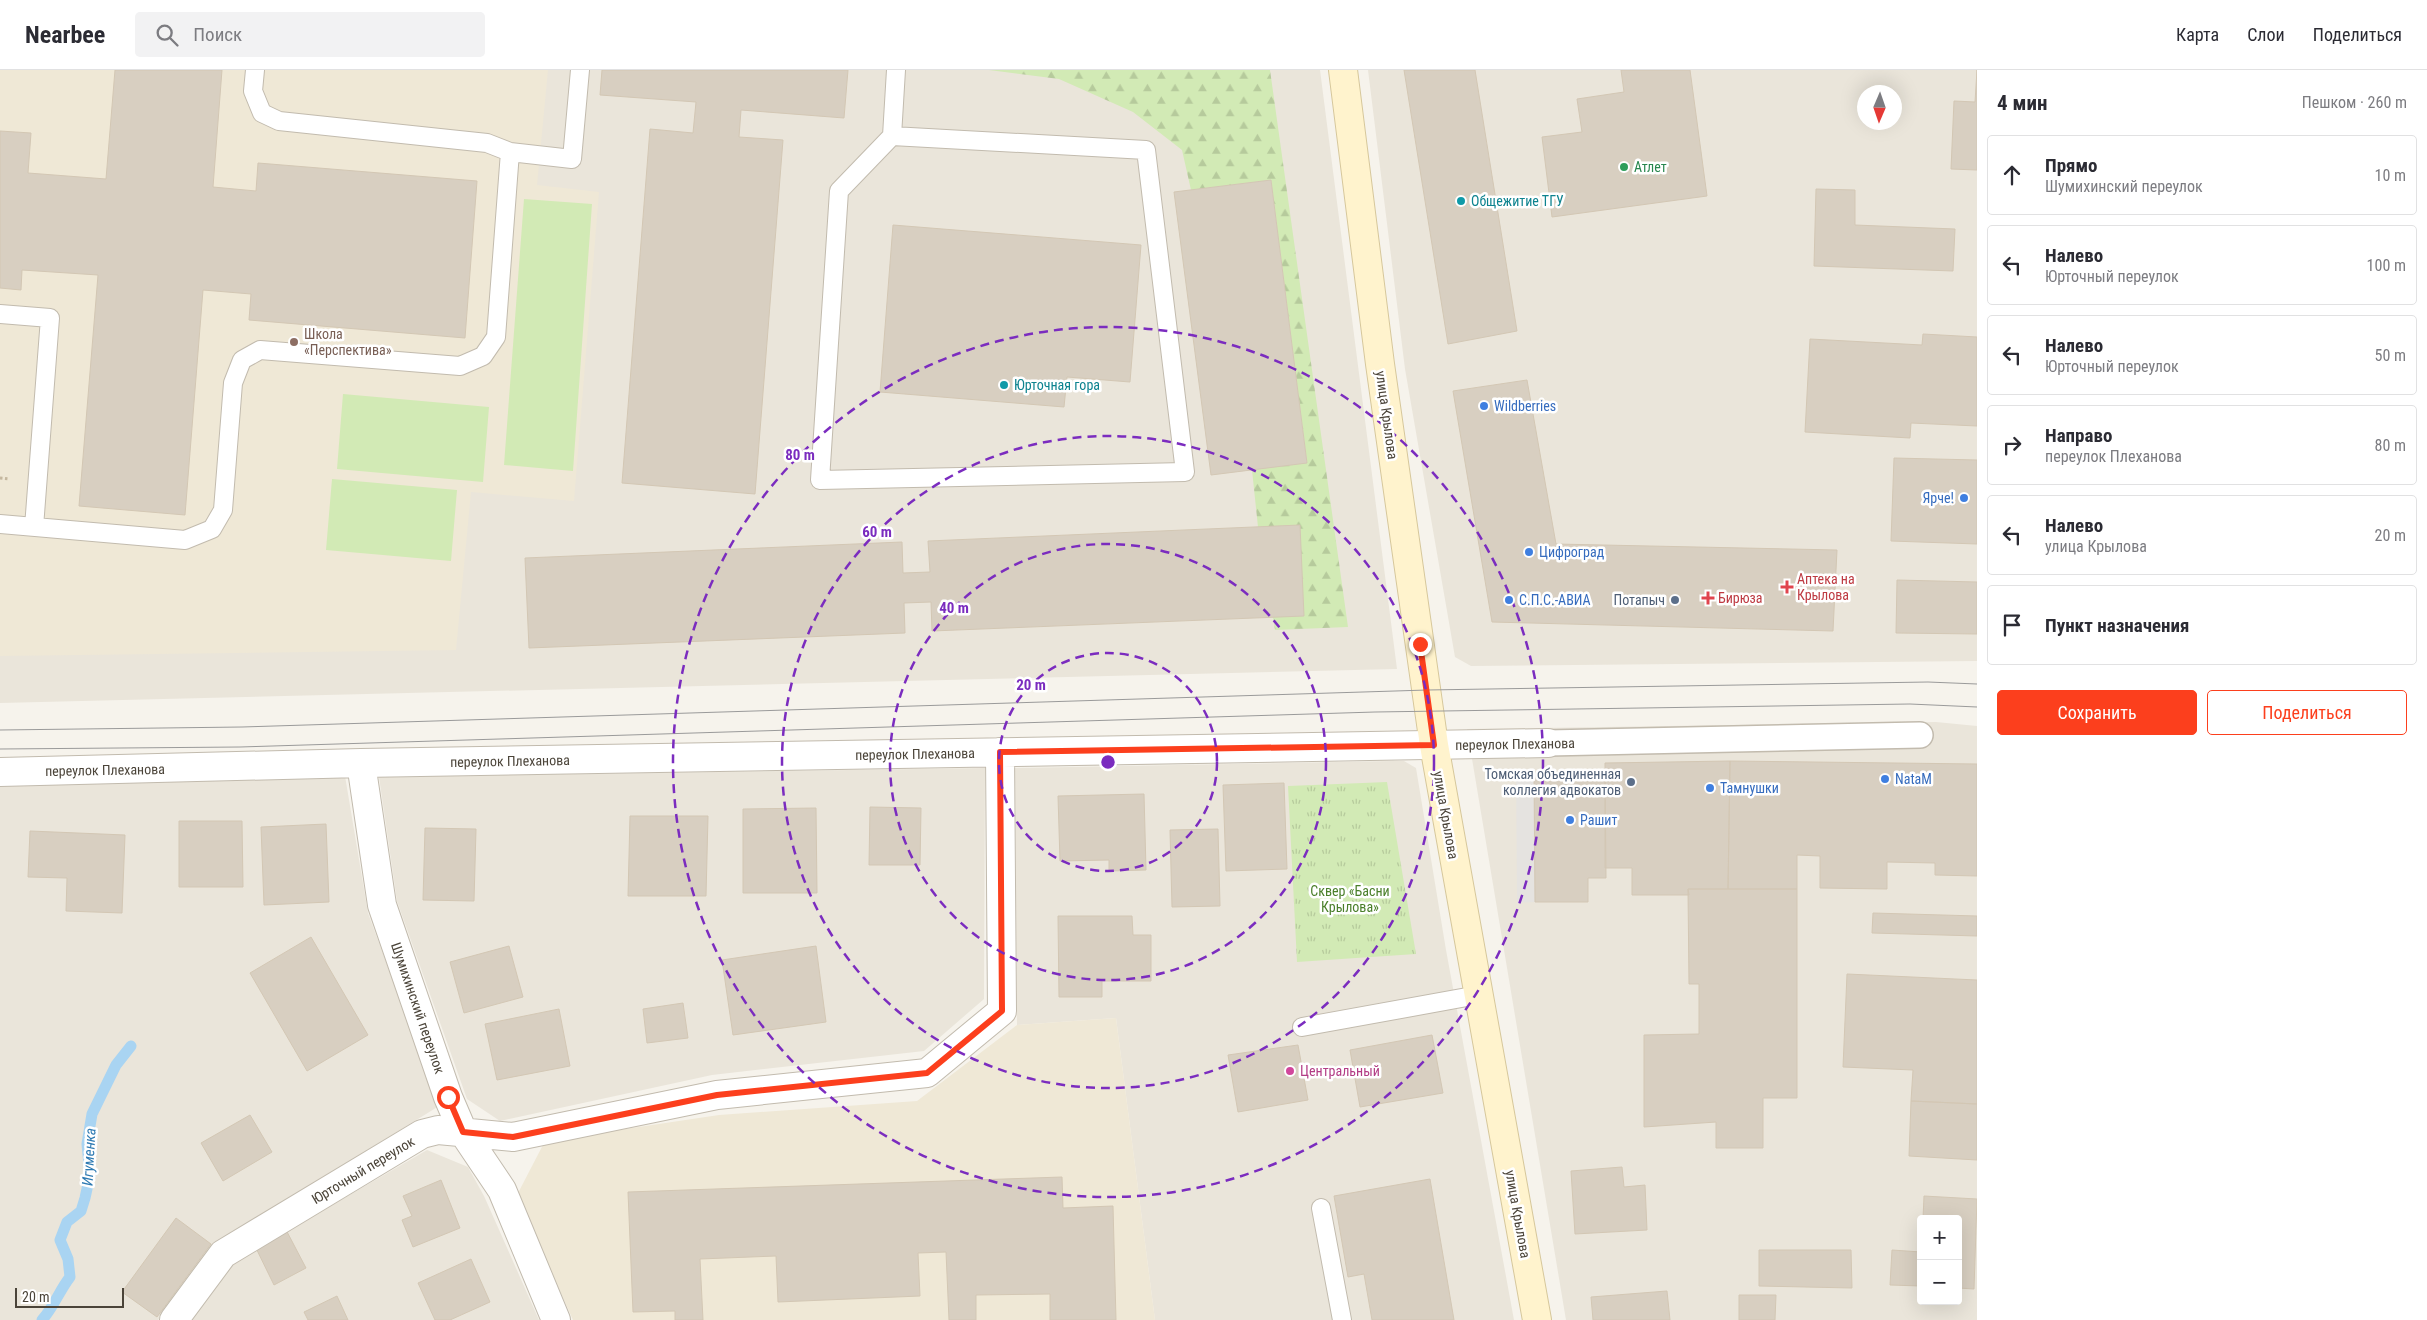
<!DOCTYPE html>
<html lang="ru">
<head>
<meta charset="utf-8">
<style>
  body { margin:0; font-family:"Roboto Condensed",sans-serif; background:#f2f2f3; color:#2b2b33 }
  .controls { position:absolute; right:15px; bottom:15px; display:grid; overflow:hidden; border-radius:5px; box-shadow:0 5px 20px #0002 }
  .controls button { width:45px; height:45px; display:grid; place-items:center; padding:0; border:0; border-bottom:1px solid #e1e1e2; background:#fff; color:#2b2b33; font:25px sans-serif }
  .compass { position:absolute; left:1857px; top:15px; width:45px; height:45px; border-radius:50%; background:#fff; box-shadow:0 5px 20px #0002; rotate:182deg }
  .scale { position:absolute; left:15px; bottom:12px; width:109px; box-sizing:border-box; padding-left:5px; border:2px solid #4b4439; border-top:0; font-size:14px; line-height:18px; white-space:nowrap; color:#4b4439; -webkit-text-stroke:4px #fff; paint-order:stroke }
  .stop { position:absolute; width:15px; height:15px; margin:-11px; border:4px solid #fc3f1d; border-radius:50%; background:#fff }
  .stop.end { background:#fc3f1d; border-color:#fff; box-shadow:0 1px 5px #0008 }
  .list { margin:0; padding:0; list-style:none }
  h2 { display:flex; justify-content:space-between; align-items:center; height:65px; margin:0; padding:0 20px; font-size:21px }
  h2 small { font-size:16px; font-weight:400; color:#7c7c81 }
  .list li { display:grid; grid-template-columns:32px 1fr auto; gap:15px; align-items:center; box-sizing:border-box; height:80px; margin:0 10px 10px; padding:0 10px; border:1px solid #e1e1e2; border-radius:5px }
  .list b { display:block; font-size:19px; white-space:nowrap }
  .list p { margin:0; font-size:16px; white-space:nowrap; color:#7c7c81 }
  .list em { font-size:16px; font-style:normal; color:#7c7c81 }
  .actions { display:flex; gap:10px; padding:15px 20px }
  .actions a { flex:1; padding:11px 0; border:1px solid #fc3f1d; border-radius:5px; text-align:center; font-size:18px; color:#fc3f1d }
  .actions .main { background:#fc3f1d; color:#fff }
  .icon { flex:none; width:28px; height:28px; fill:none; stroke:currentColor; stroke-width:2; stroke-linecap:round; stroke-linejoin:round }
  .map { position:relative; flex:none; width:1977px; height:1250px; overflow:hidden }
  header { display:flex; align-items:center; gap:30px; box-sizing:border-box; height:70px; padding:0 25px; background:#fff; border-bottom:1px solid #e1e1e2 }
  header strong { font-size:24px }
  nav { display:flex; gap:28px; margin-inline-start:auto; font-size:18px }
  .search { width:350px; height:45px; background:#f2f2f3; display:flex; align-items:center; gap:12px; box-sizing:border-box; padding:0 18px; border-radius:5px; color:#7c7c81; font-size:19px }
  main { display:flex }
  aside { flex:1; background:#fff }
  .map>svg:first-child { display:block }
  .residential { fill:#eae5da; fill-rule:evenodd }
  .education { fill:#efe8d6 }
  .forest { fill:url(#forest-firs) }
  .park { fill:url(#park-tufts) }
  .pitch { fill:#d2eab5 }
  .parking { fill:#e5e3e0 }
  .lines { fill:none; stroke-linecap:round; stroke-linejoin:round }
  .stream { stroke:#a9d4f2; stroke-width:11 }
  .building { fill:#d8cfc1; stroke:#d3c7b4 }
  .service-casing { stroke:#c2bbae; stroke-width:20 }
  .pedestrian-casing { stroke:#c2bbae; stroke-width:28 }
  .minor-casing { stroke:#c2bbae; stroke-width:30 }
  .secondary-casing { stroke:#d6c79b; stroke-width:30 }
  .path { stroke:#c4b79f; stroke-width:3; stroke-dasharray:2.5 2.5; stroke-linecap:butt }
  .service { stroke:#fff; stroke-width:18 }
  .pedestrian { stroke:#fff; stroke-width:25 }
  .minor { stroke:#fff; stroke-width:28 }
  .secondary { stroke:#fff3cd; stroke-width:28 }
  .tram { stroke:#9a9a9a; stroke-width:1 }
  .route { stroke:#fc3f1d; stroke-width:6 }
  .ring { fill:none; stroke:#7b2cbf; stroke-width:2.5; stroke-dasharray:9 6 }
  .leisure-dot { fill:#2e9e5b; stroke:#fff; stroke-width:2 }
  .culture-dot { fill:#0f9aa8; stroke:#fff; stroke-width:2 }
  .education-dot { fill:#8d6e63; stroke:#fff; stroke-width:2 }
  .shop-dot { fill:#3f7fe0; stroke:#fff; stroke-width:2 }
  .health-dot { fill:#e0444e; stroke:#fff; stroke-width:2 }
  .service-dot { fill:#5c6f8a; stroke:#fff; stroke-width:2 }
  .hotel-dot { fill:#d1479c; stroke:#fff; stroke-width:2 }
  .labels { text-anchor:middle; stroke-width:5; stroke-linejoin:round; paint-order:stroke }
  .leisure-label { font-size:14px; fill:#27864d; stroke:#fff; text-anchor:start }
  .culture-label { font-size:14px; fill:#0d838f; stroke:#fff; text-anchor:start }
  .education-label { font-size:14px; fill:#785e54; stroke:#fff; text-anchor:start }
  .shop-label { font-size:14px; fill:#366cbe; stroke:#fff; text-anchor:start }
  .street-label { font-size:14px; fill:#4b4439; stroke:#fff }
  .health-label { font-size:14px; fill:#be3a42; stroke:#fff; text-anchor:start }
  .service-label { font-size:14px; fill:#4e5e75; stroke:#fff; text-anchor:end }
  .park-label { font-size:14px; fill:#4a7f2a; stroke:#fff }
  .hotel-label { font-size:14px; fill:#b23c85; stroke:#fff; text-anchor:start }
  .water-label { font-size:15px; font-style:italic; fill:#2e7ab2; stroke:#fff }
  .centre { fill:#7b2cbf; stroke:#fff; stroke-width:2.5 }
  .ring-label { font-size:15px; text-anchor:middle; font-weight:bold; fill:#7b2cbf; stroke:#fff; stroke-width:5; stroke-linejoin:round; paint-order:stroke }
</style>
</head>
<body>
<header>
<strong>Nearbee</strong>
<div class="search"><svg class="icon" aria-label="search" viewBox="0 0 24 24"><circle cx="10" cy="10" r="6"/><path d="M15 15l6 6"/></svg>Поиск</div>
<nav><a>Карта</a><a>Слои</a><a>Поделиться</a></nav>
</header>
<main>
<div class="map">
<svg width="1977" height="1250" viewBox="0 0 1977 1250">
  <defs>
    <pattern id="forest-firs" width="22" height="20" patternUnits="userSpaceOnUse" patternTransform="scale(1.25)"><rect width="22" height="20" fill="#d2eab5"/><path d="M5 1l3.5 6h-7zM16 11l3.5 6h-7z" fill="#b6ca9c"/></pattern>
    <pattern id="park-tufts" width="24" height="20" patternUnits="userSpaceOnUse" patternTransform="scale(1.25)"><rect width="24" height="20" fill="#d2eab5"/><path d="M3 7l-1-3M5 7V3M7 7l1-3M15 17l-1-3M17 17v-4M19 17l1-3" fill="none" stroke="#b6ca9c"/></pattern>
  </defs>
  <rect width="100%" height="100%" fill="#f6f3ec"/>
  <!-- residential -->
  <path class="residential" d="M 0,0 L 1320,0 L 1397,599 L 0,633 Z
    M 1368,0 L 1977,0 L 1977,591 L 1471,596 L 1455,587 L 1405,299 ZM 1864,22 L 1894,22 L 1894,52 L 1864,52 Z
    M 1936,652 L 1977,656 L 1977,1250 L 1566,1250 L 1467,659 ZM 1921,1149 L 1958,1149 L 1958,1231 L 1921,1231 Z
    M 1391,691 L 1404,691 L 1416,698 L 1446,880 L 1514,1250 L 1155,1250 L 1116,948 L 1017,955 L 1015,698 Z
    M 985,698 L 984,929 L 924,981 L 712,1005 L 500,1051 L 467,1029 L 397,831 L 379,707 Z
    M 345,706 L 368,843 L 439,1036 L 214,1175 L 158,1250 L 0,1250 L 0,716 Z
    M 427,1080 L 468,1097 L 484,1126 L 539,1250 L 189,1250 L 236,1191 Z"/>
  <!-- education -->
  <path class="education" d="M 0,0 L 548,0 L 537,115 L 599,122 L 574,431 L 471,422 L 456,580 L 0,586 Z
    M 1116,948 L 1155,1250 L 573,1250 L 517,1125 L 545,1071 L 719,1045 L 917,1031 L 1017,955 Z"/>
  <!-- forest -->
  <path class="forest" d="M 989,0 L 1270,0 L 1348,557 L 1275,560 L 1258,457 L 1252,400 L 1307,392 L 1271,110 L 1191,120 L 1182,80 L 1133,42 L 1059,9 Z"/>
  <!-- park -->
  <path class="park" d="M 1387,712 L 1416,884 L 1297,892 L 1288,716 Z"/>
  <!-- pitch -->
  <path class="pitch" d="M 524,129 L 592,134 L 573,401 L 504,395 Z
    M 343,324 L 489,337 L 483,412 L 337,399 Z
    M 332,409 L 457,420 L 451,491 L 326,480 Z"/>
  <!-- parking -->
  <path class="parking" d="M 1516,702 L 1534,702 L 1535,832 L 1517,833 Z"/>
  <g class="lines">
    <!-- stream -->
    <path class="stream" d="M 42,1250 C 54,1237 59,1221 70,1207 L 68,1189 L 60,1170 L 67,1152 L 81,1141 L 85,1128 L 90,1105 L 87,1074 L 92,1044 L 116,995 L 131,976"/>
  </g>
  <!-- building -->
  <path class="building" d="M 115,0 L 222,0 L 213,117 L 256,121 L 258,93 L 477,111 L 465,268 L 249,250 L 251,224 L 203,220 L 185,445 L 79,436 L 98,205 L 22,200 L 21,220 L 0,218 L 0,61 L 31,63 L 28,103 L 106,109 Z
    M 602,0 L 848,0 L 844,48 L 741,40 L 739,67 L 783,70 L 755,424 L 622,413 L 650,59 L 693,63 L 696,32 L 600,25 Z
    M 1404,0 L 1475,0 L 1517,261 L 1448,274 Z
    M 1621,0 L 1690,0 L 1707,126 L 1552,147 L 1542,67 L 1582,62 L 1577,29 L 1624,22 Z
    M 1977,0 L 1977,100 L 1951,99 L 1954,31 L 1975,32 Z
    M 1271,110 L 1307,393 L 1211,405 L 1174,122 Z
    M 1816,119 L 1855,120 L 1855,155 L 1955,159 L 1953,201 L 1814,196 Z
    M 893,155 L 1141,175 L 1130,312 L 1067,307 L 1064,337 L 880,322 Z
    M 1923,264 L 1977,267 L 1977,356 L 1911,353 L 1910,368 L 1805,362 L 1810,269 L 1922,275 Z
    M 1527,310 L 1556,474 L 1837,480 L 1833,561 L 1492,552 L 1453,321 Z
    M 1894,388 L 1977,390 L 1977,474 L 1891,471 Z
    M 1300,455 L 1304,546 L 932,561 L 931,532 L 904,533 L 905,563 L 529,578 L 525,488 L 902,472 L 903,503 L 930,502 L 928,471 Z
    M 1897,510 L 1977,512 L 1977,564 L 1896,563 Z
    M 1730,691 L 1977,694 L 1977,806 L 1935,805 L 1935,793 L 1887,792 L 1887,819 L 1820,818 L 1820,786 L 1797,785 L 1797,819 L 1728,819 Z
    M 1730,691 L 1728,819 L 1688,819 L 1689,825 L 1632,825 L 1632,798 L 1605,798 L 1605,693 Z
    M 1534,702 L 1605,702 L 1606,808 L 1588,808 L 1588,832 L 1535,832 Z
    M 1284,713 L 1287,799 L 1226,801 L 1223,715 Z
    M 1144,724 L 1146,800 L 1109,801 L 1109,790 L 1060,791 L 1058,726 Z
    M 870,737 L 921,738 L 920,795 L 869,795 Z
    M 816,738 L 817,823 L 743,823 L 743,739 Z
    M 630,746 L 708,746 L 706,826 L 628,826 Z
    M 179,751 L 242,751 L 243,817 L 179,817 Z
    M 326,754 L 329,832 L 264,835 L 261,757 Z
    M 425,758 L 476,759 L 474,831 L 423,830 Z
    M 1218,759 L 1220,836 L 1172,837 L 1170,760 Z
    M 30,761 L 125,765 L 122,843 L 66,841 L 67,808 L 28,807 Z
    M 1688,819 L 1797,819 L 1797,1028 L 1763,1028 L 1763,1078 L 1716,1078 L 1716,1052 L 1644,1057 L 1644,965 L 1699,964 L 1699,914 L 1689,914 Z
    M 1873,843 L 1977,846 L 1977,866 L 1872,863 Z
    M 1058,846 L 1132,846 L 1133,865 L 1151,865 L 1151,911 L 1102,911 L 1102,927 L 1059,927 Z
    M 311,867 L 368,965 L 307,1001 L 250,903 Z
    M 509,876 L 523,927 L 464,943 L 450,892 Z
    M 816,876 L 826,952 L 733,965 L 722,890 Z
    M 1847,904 L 1977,910 L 1977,1034 L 1911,1031 L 1913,1000 L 1843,997 Z
    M 683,933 L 688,968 L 647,973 L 643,939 Z
    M 559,939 L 570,996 L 497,1010 L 485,954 Z
    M 1432,965 L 1443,1023 L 1360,1037 L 1350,980 Z
    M 1298,975 L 1308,1030 L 1238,1042 L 1228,985 Z
    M 1911,1031 L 1977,1034 L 1977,1090 L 1909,1086 Z
    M 250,1045 L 272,1082 L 223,1111 L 201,1073 Z
    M 1622,1097 L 1624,1117 L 1645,1115 L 1647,1160 L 1575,1164 L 1571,1101 Z
    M 1062,1107 L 1063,1138 L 1113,1136 L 1116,1250 L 1050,1250 L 1050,1224 L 976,1225 L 976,1250 L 949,1250 L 946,1182 L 918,1183 L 920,1226 L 778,1232 L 776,1186 L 700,1189 L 703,1250 L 675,1250 L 675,1241 L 633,1242 L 628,1122 Z
    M 1430,1109 L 1454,1250 L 1372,1250 L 1364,1204 L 1348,1207 L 1334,1126 Z
    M 441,1110 L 460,1158 L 413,1177 L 402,1150 L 412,1146 L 403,1126 Z
    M 1924,1126 L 1977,1129 L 1974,1219 L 1958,1218 L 1958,1149 L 1923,1149 Z
    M 176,1148 L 211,1174 L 157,1247 L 122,1222 Z
    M 284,1156 L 306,1198 L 274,1215 L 253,1172 Z
    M 1759,1180 L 1851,1180 L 1852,1218 L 1759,1216 Z
    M 1892,1180 L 1921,1182 L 1921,1216 L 1890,1215 Z
    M 471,1189 L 490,1232 L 450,1250 L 435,1250 L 418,1213 Z
    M 1667,1221 L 1670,1250 L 1593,1250 L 1591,1227 Z
    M 1739,1225 L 1776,1225 L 1775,1250 L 1739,1250 Z
    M 337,1226 L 348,1250 L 308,1250 L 304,1242 Z"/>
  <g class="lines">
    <!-- service casing -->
    <g class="service-casing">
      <path id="service" d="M 892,66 L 839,121 L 820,410 L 1185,402 L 1146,80 L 892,66 L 896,0
        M 510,82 L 572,89 L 580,0
        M 0,244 L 50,248 L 34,457
        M 0,454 L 185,470 L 212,459 L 223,440 L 233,313 L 242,290 L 260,280 L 460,296 L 483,286 L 496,267 L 510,82 L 487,73 L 279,51 L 262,43 L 253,21 L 255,0
        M 1302,957 L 1478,925
        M 1321,1138 L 1342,1250"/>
    </g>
    <!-- pedestrian casing -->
    <g class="pedestrian-casing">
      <path id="pedestrian" d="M 1548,673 L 1920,665"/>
    </g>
    <!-- minor casing -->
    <g class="minor-casing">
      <path id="minor" d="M 361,693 L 382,835 L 448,1027 L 463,1062 L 502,1120 L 556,1250
        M 0,702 L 361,693 L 1548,673
        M 174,1250 L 223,1184 L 422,1064 L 438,1060 L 513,1067 L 717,1025 L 927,1003 L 1002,941 L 1000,682"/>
    </g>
    <!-- secondary casing -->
    <g class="secondary-casing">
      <path id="secondary" d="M 1343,0 L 1380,294 L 1434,675 L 1537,1250"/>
    </g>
    <!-- path -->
    <path class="path" d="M 0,408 L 9,409"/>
    <!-- service -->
    <use href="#service" class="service"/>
    <!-- pedestrian -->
    <use href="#pedestrian" class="pedestrian"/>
    <!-- minor -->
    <use href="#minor" class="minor"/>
    <!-- secondary -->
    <use href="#secondary" class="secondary"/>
    <!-- tram -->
    <path class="tram" d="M 0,660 L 242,657 L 1427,620 L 1928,612 L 1977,614
      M 0,679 L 240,677 L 1375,642 L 1910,634 L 1977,637"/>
  </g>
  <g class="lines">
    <!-- route -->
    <path class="route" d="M 448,1027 L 463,1062 L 513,1067 L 717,1025 L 927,1003 L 1002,941 L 1000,682 L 1434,675 L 1420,574"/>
  </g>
  <!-- distance rings -->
  <g class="ring">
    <circle cx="1108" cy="692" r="109"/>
    <circle cx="1108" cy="692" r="218"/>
    <circle cx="1108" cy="692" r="326"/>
    <circle cx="1108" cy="692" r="435"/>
  </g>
  <!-- markers -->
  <circle class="leisure-dot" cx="1624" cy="97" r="5"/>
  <g class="culture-dot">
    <circle cx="1461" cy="131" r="5"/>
    <circle cx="1004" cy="315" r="5"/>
  </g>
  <circle class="education-dot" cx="294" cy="272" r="5"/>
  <g class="shop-dot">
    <circle cx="1484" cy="336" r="5"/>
    <circle cx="1964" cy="428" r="5"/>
    <circle cx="1529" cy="482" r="5"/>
    <circle cx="1509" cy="530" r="5"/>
    <circle cx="1885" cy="709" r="5"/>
    <circle cx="1710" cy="718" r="5"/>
    <circle cx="1570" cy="750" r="5"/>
  </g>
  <g class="health-dot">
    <path d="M1784.5 509.5h5v5h5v5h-5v5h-5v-5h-5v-5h5z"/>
    <path d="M1705.5 520.5h5v5h5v5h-5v5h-5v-5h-5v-5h5z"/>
  </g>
  <g class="service-dot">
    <circle cx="1675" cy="530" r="5"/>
    <circle cx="1631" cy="712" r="5"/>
  </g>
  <circle class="hotel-dot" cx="1290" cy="1001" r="5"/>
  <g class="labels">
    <!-- leisure labels -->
    <g class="leisure-label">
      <text x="1634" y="102">Атлет</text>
    </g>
    <!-- culture labels -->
    <g class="culture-label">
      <text x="1471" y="136">Общежитие ТГУ</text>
      <text x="1014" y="320">Юрточная гора</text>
    </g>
    <!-- education labels -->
    <g class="education-label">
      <text x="304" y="269">Школа<tspan x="304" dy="16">«Перспектива»</tspan></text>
    </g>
    <!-- shop labels -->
    <g class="shop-label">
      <text x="1494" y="341">Wildberries</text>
      <text x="1954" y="433" text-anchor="end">Ярче!</text>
      <text x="1539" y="487">Цифроград</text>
      <text x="1519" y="535">С.П.С.-АВИА</text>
      <text x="1895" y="714">NataM</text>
      <text x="1720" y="723">Тамнушки</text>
      <text x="1580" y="755">Рашит</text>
    </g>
    <!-- street labels -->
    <g class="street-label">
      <text transform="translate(1387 345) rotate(82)" y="5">улица Крылова</text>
      <text transform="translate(1515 674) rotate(-1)" y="5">переулок Плеханова</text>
      <text transform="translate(915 684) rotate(-1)" y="5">переулок Плеханова</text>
      <text transform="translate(510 691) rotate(-1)" y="5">переулок Плеханова</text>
      <text transform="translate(105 700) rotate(-1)" y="5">переулок Плеханова</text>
      <text transform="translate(1446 745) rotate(80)" y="5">улица Крылова</text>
      <text transform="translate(418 938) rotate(71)" y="5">Шумихинский переулок</text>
      <text transform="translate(363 1100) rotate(-31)" y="5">Юрточный переулок</text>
      <text transform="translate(1518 1144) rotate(80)" y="5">улица Крылова</text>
    </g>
    <!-- health labels -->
    <g class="health-label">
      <text x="1797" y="514">Аптека на<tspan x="1797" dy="16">Крылова</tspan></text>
      <text x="1718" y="533">Бирюза</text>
    </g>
    <!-- service labels -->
    <g class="service-label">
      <text x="1665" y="535">Потапыч</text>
      <text x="1621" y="709">Томская объединенная<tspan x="1621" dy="16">коллегия адвокатов</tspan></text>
    </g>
    <!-- park labels -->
    <g class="park-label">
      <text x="1350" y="826">Сквер «Басни<tspan x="1350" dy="16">Крылова»</tspan></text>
    </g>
    <!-- hotel labels -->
    <g class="hotel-label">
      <text x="1300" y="1006">Центральный</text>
    </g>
    <!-- water labels -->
    <g class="water-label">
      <text transform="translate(89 1087) rotate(-87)" y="5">Игуменка</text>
    </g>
  </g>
  <circle cx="1108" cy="692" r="8" class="centre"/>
  <g class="ring-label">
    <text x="800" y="390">80 m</text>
    <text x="877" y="467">60 m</text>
    <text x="954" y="543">40 m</text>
    <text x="1031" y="620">20 m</text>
  </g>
</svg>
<div class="controls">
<button>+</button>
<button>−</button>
</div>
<svg class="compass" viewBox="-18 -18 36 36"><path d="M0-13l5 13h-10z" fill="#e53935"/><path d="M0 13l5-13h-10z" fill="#7c7c81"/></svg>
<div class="scale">20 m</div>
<div class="stop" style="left:448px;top:1027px"></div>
<div class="stop end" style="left:1420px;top:574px"></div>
</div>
<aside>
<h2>4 мин<small>Пешком · 260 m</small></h2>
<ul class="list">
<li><svg class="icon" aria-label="ahead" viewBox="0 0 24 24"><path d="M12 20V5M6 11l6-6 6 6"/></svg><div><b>Прямо</b><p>Шумихинский переулок</p></div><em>10 m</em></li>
<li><svg class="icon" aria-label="left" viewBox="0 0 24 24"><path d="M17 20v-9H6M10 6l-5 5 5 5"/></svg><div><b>Налево</b><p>Юрточный переулок</p></div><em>100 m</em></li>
<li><svg class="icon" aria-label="left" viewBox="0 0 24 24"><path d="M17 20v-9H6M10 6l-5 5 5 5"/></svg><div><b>Налево</b><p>Юрточный переулок</p></div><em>50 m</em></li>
<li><svg class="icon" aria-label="right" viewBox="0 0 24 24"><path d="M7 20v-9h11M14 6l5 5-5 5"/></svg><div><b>Направо</b><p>переулок Плеханова</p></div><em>80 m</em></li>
<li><svg class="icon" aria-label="left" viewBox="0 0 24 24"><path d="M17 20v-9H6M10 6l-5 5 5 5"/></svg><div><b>Налево</b><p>улица Крылова</p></div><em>20 m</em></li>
<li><svg class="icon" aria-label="arrive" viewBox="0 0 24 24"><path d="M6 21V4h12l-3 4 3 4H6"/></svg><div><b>Пункт назначения</b></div></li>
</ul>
<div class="actions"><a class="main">Сохранить</a><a>Поделиться</a></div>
</aside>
</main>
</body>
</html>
